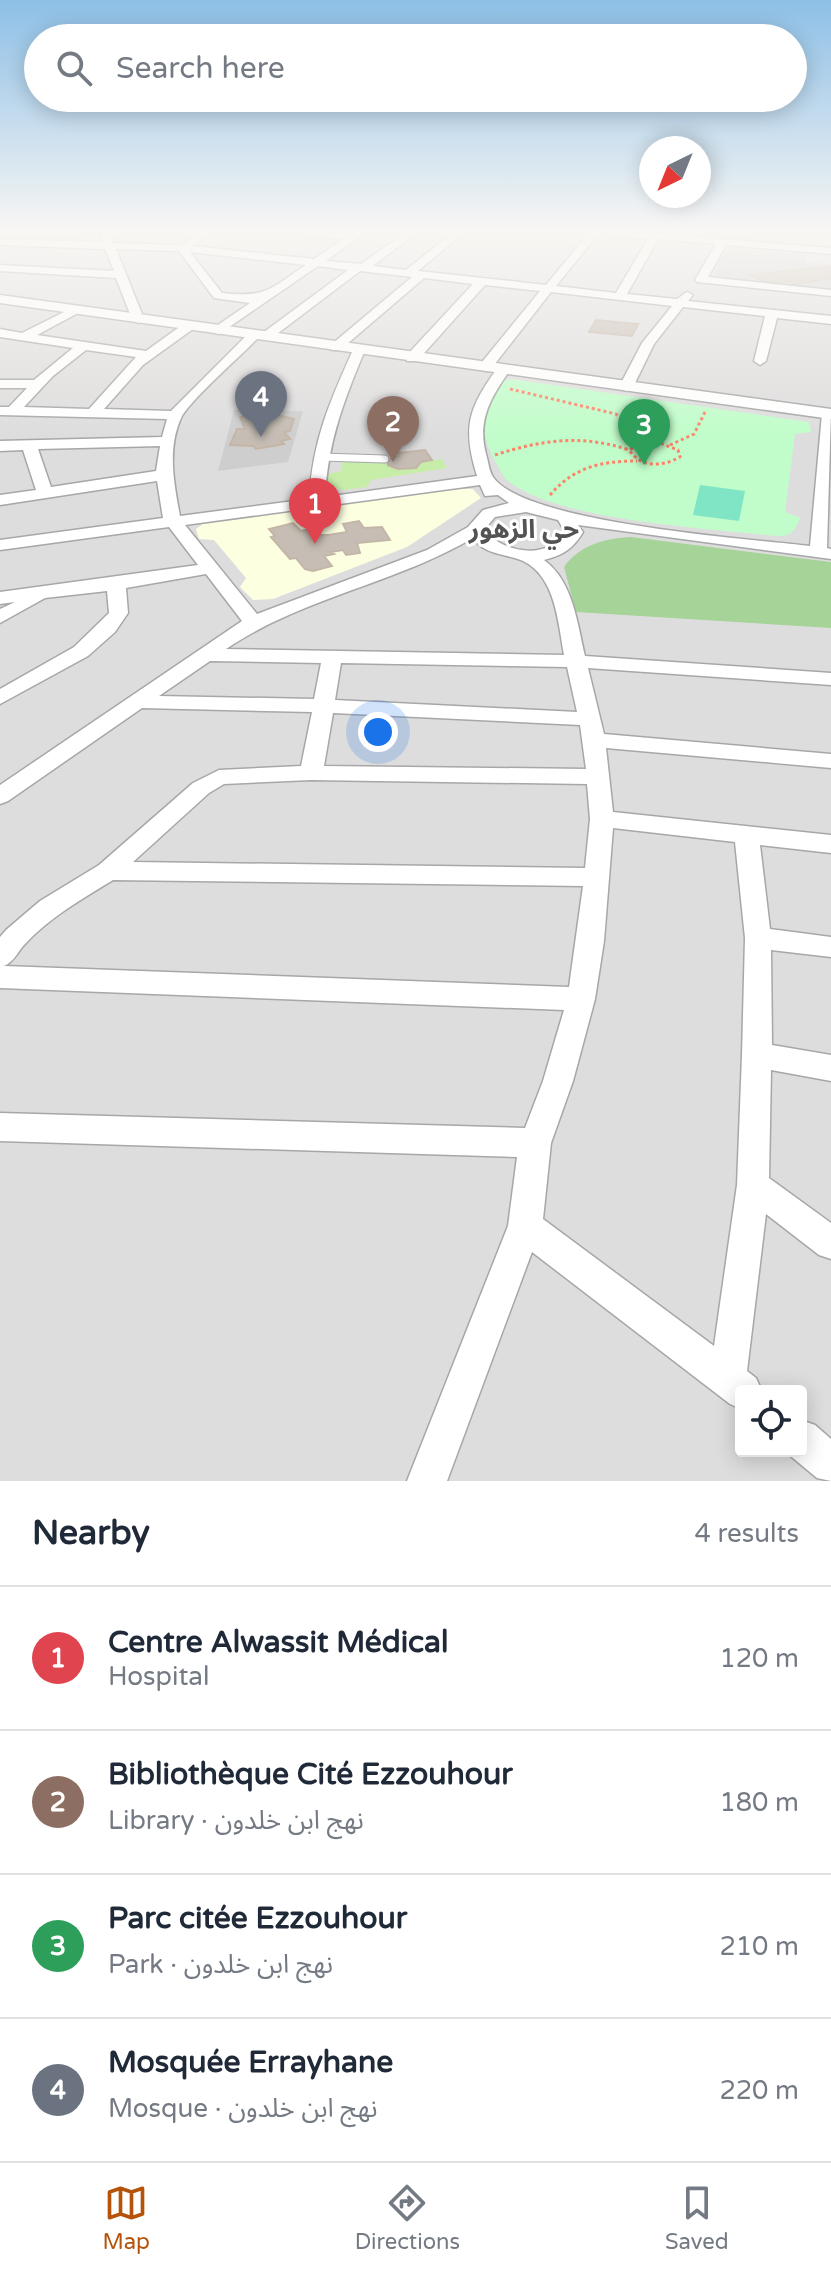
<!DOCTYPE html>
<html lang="en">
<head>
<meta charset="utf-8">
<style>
  body { margin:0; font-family:"Varela Round","Noto Sans Arabic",sans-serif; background:#f2f2f3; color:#1f2937 }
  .controls { position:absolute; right:24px; bottom:24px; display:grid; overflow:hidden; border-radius:8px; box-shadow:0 4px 20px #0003 }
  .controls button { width:72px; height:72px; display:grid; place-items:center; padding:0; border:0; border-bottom:2px solid #e0e1e3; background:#fff; color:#1f2937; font:40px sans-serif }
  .compass { position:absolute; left:639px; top:136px; width:72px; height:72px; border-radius:50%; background:#fff; box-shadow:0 4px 20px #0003; rotate:223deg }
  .you { position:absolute; left:378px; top:732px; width:28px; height:28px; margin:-20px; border:6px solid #fff; border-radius:50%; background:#1a73e8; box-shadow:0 0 0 12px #1a73e833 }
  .badge { display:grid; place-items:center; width:52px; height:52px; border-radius:50%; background:#b45309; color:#fff; font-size:26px; font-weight:700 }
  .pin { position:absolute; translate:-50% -66px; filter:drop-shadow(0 2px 4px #0008) }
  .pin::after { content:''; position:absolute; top:42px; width:28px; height:24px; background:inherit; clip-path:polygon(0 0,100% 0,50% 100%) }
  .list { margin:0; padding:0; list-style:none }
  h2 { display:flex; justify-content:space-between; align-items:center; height:104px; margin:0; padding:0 32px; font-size:34px }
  h2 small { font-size:26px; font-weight:400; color:#747a83 }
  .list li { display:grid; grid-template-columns:52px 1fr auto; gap:24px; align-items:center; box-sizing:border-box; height:144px; padding:0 32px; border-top:2px solid #e0e1e3 }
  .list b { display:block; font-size:30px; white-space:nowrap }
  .list p { margin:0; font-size:26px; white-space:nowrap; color:#747a83 }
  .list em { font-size:26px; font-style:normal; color:#747a83 }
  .icon { flex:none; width:44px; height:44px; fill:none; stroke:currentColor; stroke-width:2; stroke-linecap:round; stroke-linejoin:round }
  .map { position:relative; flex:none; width:831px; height:1481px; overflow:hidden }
  .search { position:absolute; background:#fff; box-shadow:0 4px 20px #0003; left:24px; right:24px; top:24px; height:88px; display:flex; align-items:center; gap:20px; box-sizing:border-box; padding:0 28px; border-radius:44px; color:#747a83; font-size:30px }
  .sheet { height:680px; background:#fff }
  nav { display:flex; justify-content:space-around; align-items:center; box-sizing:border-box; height:112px; border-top:2px solid #e0e1e3; background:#fff; font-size:22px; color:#747a83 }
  nav a { display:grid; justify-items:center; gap:4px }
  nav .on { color:#b45309 }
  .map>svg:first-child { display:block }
  .residential { fill:#dedddd; fill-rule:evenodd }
  .education { fill:#fdffe1 }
  .religious { fill:#cecece }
  .grass { fill:#c7eea9 }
  .forest { fill:#a6d398 }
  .park { fill:#c1fdca }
  .pitch { fill:#7fe5c4 }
  .plaza { fill:#dbdae7 }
  .building { fill:#c6beb5; stroke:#c4b6a7; stroke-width:2 }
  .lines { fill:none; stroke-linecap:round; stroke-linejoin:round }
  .service-casing { stroke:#a7a7a7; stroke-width:9 }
  .minor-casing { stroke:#a7a7a7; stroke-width:3 }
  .tertiary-casing { stroke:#a7a7a7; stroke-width:3 }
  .path { stroke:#ff8269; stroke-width:3; stroke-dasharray:3 3; stroke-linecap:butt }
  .service { stroke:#fff; stroke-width:7 }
  .minor { fill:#fff; fill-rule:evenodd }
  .tertiary { fill:#fff; fill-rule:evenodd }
  .labels { text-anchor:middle; stroke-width:6; stroke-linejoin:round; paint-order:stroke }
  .far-district-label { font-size:26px; font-weight:bold; fill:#535353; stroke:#fff }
</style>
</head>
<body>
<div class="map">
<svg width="831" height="1481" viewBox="0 0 831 1481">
  <rect width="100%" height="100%" fill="#f1eee6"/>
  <!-- residential -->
  <path class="residential" d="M 0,230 L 831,230 L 831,1481 L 0,1481 ZM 741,1391 L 801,1391 L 801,1451 L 741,1451 Z"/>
  <!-- education -->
  <path class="education" d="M 457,489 L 473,489 L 481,498 L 407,547 L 273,599 L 253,600 L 240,587 L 246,578 L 214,540 L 199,539 L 196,529 L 205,522 Z"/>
  <!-- religious -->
  <path class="religious" d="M 732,248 L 806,255 L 806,262 L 831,264 L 831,291 L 711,279 L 725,251 Z
    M 234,410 L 303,411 L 288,462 L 218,471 Z"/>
  <!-- grass -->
  <path class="grass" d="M 343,459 L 377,460 L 403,470 L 416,468 L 421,462 L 442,459 L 447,468 L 371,480 L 367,487 L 342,490 L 328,486 L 328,474 L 341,471 Z"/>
  <!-- forest -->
  <path class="forest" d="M 631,537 L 831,562 L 831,628 L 576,612 L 564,567 C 579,545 606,538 631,537 Z"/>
  <!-- park -->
  <path class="park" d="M 511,379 L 809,422 L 811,432 L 795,434 L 785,512 L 800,518 C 794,532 791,537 775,536 C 708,528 558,521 508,481 C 502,476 499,467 495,461 C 477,427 481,413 500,382 Z"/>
  <!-- pitch -->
  <path class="pitch" d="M 700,485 L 745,491 L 739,521 L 693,515 Z"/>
  <!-- plaza -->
  <path class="plaza" d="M 742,230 L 795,230 L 788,250 L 734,245 Z"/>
  <!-- building -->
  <path class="building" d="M 831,266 L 831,276 L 825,277 L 831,279 L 795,284 L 790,281 L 768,283 L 751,275 Z
    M 596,320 L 638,324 L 632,336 L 589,332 Z
    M 269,413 L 294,419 L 290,431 L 284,432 L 290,439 L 281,441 L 284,444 L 256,449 L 253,446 L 230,445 L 237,429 L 245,429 L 240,417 Z
    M 425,450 L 432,460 L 421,462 L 416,468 L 398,469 L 388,465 L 388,460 L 399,456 L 399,453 Z
    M 359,521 L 364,528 L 382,527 L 390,540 L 357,543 L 360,553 L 346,555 L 343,550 L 331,552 L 334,554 L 324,556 L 332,566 L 313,571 L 305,569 L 296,558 L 290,559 L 271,537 L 275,536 L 269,529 L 293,523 L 301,531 L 308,529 L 314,535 L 328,535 L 347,532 L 343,524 Z"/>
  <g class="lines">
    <!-- service casing -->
    <g class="service-casing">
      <path id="service" d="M 321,457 L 385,459"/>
    </g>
    <!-- minor casing -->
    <g class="minor-casing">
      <path id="minor" d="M 98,230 L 108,230 L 113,243 L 180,245 L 205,230 L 216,230 L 192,246 L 314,259 L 343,239 L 283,233 L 278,230 L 351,234 L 357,230 L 368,230 L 326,261 L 361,264 L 409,230 L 420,230 L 373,266 L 406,270 L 456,230 L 467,230 L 418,271 L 546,285 L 588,234 L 575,230 L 610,230 L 831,248 L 831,254 L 726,245 L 708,277 L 831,290 L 831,296 L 697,282 L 695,280 L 716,244 L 658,239 L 627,294 L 677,299 L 687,292 L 693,295 L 688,301 L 831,316 L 831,324 L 777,318 L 766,361 L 760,365 L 754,361 L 765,316 L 683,307 L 654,344 L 633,387 L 626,391 L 619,387 L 642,343 L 672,306 L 551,292 L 490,370 L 485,371 L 478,367 L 540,291 L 485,285 L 417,361 L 407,361 L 407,355 L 473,284 L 424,278 L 340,350 L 332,350 L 332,344 L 412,277 L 360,271 L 269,340 L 259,337 C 243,354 189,401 181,418 C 167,449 174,484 180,516 L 309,499 C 313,440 329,403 353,350 L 359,346 L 365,350 C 344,400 328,441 325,497 L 477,476 C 462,427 468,409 498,367 L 503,366 L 510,370 C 491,397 477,420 486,454 C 488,460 489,471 493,477 C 524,523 750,539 810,546 L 822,414 L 831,410 L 827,548 L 831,549 L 831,559 L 578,525 L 583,532 C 573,549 563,555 544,560 C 573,581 577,622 585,656 L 831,673 L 831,685 L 588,668 L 604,734 L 831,754 L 831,768 L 606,748 L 613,812 L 831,835 L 831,853 L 760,845 L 770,929 L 831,937 L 831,957 L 771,950 L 772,1045 L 831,1055 L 831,1081 L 771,1070 L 769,1178 L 831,1223 L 831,1259 L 819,1255 L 766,1214 L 747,1371 L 756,1378 L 762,1391 L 741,1391 L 741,1409 L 730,1404 L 532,1252 L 447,1481 L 407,1481 L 508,1226 L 517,1157 L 0,1141 L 0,1113 L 525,1128 L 543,1081 L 564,1010 L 0,988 L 0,937 L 6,930 L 40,901 L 99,865 L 193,783 L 219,770 L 301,766 L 312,712 L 142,708 L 8,801 L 0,804 L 0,785 L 242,621 L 206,574 L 126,588 L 128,613 L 115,632 L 88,656 L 0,704 L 0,689 L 74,647 L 109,613 L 107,591 L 45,598 L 0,623 L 0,609 L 15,602 L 0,604 L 0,592 L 198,565 L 169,527 L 0,550 L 0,540 L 163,518 L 157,481 L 0,505 L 0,495 L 36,490 L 23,450 L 0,451 L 0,441 L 162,437 L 167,419 L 0,415 L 0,407 L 9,407 L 27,388 L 0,388 L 0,380 L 34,380 L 73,348 L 0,337 L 0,329 L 22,333 L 76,306 L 82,310 L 80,312 L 37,335 L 146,351 L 185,323 L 193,323 L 193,329 L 143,365 L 104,409 L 171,411 L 250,332 L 260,335 L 348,270 L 318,266 L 219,334 L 215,333 L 215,327 L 250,303 L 214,298 L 179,251 L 116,249 L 144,319 L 138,323 L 132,319 L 116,278 L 0,271 L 0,265 L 114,271 L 105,249 L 0,245 L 0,239 L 103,242 ZM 598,234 L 648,239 L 616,293 L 556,286 ZM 190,252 L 306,265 C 270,289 266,298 222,293 ZM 86,350 L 136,357 L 89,409 L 24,407 L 53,376 ZM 160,446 L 156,471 L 51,487 L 38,449 ZM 480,485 L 485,496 L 498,495 L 509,503 L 483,510 L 468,527 L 427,550 L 257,614 L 185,525 ZM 526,512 L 558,520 L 565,532 C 548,561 503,553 484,530 L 495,517 ZM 473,538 C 486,556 505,553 523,561 C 556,577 558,623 564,655 L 226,649 C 301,598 394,584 473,538 ZM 210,661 L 321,663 L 314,699 L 159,696 ZM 341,663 L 567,667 L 577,712 L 335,700 ZM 333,713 L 580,725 L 586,769 L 324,766 ZM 311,780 L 587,784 L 590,819 L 585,868 L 133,862 L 209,793 L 224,784 ZM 613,828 L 735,842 L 745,938 L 742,1055 L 737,1185 L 714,1346 L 543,1219 L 551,1143 L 573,1081 L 595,999 L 604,941 ZM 113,880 L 583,886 L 569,987 L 4,966 C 14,962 18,951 25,944 C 50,917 82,899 113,880 Z
        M 801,1420 L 815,1425 L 831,1439 L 831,1481 L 817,1478 L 787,1453 L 801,1451 Z"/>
    </g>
    <!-- tertiary casing -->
    <g class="tertiary-casing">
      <path id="tertiary" d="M 0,295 L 831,409 L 831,419 L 0,303 Z"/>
    </g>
    <!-- path -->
    <path class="path" d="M 510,389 L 616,414 L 646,442
      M 643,442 L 660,443 L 678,450 L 680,457 C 662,467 641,468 629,450 Z
      M 670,445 L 694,434 L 706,410
      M 495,455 C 541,440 582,434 629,450
      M 550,495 C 574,467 601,461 637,461"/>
    <!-- service -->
    <use href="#service" class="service"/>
    <!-- minor -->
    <use href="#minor" class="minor"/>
    <!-- tertiary -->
    <use href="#tertiary" class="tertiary"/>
  </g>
  <!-- sky -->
  <linearGradient id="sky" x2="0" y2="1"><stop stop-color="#8dbfe6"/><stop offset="0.53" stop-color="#f9f7f4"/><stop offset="1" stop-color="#f9f7f4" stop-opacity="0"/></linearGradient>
  <rect width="831" height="437" fill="url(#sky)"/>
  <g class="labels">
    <!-- far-district labels -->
    <g class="far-district-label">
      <text x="524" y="538">حي الزهور</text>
    </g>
  </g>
</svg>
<div class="controls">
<button><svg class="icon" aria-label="locate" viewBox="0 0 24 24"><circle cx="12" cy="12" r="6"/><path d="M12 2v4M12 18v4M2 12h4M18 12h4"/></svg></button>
</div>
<svg class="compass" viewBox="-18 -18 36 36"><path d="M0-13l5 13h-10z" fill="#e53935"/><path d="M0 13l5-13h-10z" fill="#747a83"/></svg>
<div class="you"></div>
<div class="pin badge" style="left:315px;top:544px;background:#e0444e">1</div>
<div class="pin badge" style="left:393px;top:462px;background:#8d6e63">2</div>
<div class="pin badge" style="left:644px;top:465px;background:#2e9e5b">3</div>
<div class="pin badge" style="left:261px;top:437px;background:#6b7280">4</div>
<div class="search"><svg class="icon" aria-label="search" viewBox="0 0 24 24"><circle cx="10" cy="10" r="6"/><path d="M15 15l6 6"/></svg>Search here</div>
</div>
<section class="sheet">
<h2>Nearby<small>4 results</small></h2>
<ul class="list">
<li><span class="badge" style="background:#e0444e">1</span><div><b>Centre Alwassit Médical</b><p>Hospital</p></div><em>120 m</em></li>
<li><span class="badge" style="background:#8d6e63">2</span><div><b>Bibliothèque Cité Ezzouhour</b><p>Library · نهج ابن خلدون</p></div><em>180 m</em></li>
<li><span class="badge" style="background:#2e9e5b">3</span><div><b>Parc citée Ezzouhour</b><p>Park · نهج ابن خلدون</p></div><em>210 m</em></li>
<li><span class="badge" style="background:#6b7280">4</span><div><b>Mosquée Errayhane</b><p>Mosque · نهج ابن خلدون</p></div><em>220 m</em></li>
</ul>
</section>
<nav>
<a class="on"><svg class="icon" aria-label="map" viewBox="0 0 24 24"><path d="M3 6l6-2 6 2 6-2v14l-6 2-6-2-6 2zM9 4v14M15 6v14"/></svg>Map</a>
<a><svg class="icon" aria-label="directions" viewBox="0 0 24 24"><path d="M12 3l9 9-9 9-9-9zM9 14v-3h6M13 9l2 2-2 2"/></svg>Directions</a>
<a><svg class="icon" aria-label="saved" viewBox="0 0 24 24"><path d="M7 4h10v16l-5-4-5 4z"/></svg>Saved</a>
</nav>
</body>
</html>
